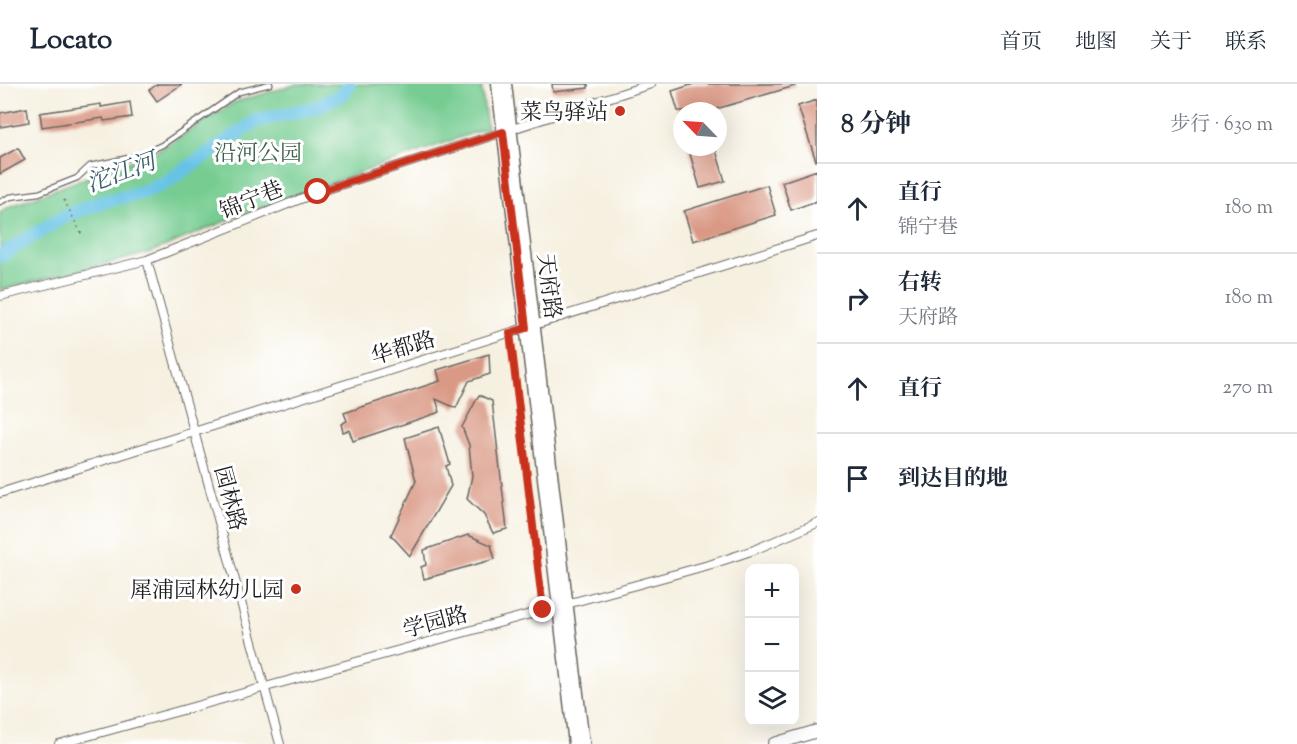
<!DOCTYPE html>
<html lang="zh">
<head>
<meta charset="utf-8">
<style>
  body { margin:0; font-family:"Sorts Mill Goudy","Noto Serif SC",serif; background:#f6f6f7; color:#1f2937 }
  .controls { position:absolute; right:18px; bottom:18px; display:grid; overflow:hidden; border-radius:12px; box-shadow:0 6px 24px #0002 }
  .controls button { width:54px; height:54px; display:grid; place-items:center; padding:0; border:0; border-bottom:2px solid #e0e1e3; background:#fff; color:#1f2937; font:30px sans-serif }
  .compass { position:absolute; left:673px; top:18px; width:54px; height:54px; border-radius:50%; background:#fff; box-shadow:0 6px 24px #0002; rotate:295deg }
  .stop { position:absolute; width:18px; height:18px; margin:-14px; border:4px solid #c8321e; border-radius:50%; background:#fff }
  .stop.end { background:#c8321e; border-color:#fff; box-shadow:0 2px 6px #0008 }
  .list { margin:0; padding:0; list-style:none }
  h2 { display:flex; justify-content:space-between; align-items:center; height:78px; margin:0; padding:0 24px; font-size:26px }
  h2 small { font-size:20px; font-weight:400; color:#747a83 }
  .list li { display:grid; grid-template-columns:39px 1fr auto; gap:18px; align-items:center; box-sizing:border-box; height:90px; padding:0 24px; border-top:2px solid #e0e1e3 }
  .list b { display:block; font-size:22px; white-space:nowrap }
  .list p { margin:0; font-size:20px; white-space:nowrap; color:#747a83 }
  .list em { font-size:20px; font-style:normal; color:#747a83 }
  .icon { flex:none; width:33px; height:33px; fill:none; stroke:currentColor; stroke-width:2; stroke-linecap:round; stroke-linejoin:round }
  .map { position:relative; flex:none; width:817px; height:660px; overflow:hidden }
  header { display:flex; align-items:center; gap:36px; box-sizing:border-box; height:84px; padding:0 30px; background:#fff; border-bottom:2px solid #e0e1e3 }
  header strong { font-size:28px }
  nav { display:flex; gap:33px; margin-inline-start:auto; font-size:21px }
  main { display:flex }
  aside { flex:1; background:#fff }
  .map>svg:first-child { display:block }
  .green { fill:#76cc91; stroke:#497456; stroke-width:1.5 }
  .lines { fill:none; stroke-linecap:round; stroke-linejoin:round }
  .river { stroke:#66c3e4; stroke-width:14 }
  .building { fill:#da9985 }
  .service-casing { stroke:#686661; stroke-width:7 }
  .minor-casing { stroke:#686661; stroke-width:10 }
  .tertiary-casing { stroke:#686661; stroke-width:13 }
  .secondary-casing { stroke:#686661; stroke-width:14 }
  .path { stroke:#686661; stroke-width:1.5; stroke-dasharray:1.5 4.5; stroke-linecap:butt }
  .service { stroke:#fff; stroke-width:4.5 }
  .minor { stroke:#fff; stroke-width:8 }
  .tertiary { stroke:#fff; stroke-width:10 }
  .secondary { stroke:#fff; stroke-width:12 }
  .route { stroke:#c8321e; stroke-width:8 }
  .poi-dot { fill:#c8321e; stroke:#fff; stroke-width:2 }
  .labels { text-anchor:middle; stroke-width:6; stroke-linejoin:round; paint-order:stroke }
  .poi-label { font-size:22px; fill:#1c1c1c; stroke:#fff; text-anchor:end }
  .park-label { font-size:22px; fill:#40624b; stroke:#fff }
  .street-label { font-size:22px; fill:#1c1c1c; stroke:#fff }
  .water-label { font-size:24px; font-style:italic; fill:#3a5f6c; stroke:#fff }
</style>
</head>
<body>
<header>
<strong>Locato</strong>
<nav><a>首页</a><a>地图</a><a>关于</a><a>联系</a></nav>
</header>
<main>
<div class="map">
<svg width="817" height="660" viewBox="0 0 817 660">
  <rect width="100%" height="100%" fill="#fff"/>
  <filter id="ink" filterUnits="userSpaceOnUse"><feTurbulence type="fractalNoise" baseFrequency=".0167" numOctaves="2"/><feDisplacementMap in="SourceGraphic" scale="12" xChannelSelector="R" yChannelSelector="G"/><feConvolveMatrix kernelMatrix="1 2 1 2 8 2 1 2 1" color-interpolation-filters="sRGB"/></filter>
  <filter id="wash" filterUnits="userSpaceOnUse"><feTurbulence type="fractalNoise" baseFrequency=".008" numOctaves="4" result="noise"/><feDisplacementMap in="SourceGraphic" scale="24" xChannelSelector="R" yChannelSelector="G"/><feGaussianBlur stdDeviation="1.35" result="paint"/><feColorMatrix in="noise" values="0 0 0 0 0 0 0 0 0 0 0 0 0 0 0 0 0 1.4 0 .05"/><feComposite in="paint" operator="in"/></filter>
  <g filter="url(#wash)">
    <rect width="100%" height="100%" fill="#f6f0e0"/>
    <!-- green -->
    <path class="green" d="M 297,0 L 481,0 L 487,44 L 240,131 L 149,169 L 0,206 L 0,128 L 11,122 L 157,67 L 235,18 Z"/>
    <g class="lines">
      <!-- river -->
      <path class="river" d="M 0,172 L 67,131 L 105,117 L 138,110 L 165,99 L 256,37 L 317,23 L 343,10 L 349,0"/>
    </g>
    <g id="blocks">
      <!-- building -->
      <path class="building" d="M 158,0 L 182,0 L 157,17 L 149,6 Z
        M 552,0 L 588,0 L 588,4 L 553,8 Z
        M 694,0 L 795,0 L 795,2 L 709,27 L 678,27 L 672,7 Z
        M 817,16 L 817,76 L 816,77 L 798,22 Z
        M 130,18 L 132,33 L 104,37 L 103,34 L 42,43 L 40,29 L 101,20 L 101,23 Z
        M 27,24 L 29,38 L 0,43 L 0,29 Z
        M 688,63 L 715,63 L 725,97 L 700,104 Z
        M 18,64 L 25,76 L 0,90 L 0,74 Z
        M 817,86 L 817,117 L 791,126 L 782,98 Z
        M 767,101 L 776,131 L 693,157 L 684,127 Z
        M 489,270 L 490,290 L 469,297 L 456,324 L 436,315 L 440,328 L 353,357 L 349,346 L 343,348 L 341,340 L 347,337 L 344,329 L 440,297 L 437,286 Z
        M 479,311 L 492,317 L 507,445 L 493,449 L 484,431 L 467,415 L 472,392 L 469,361 L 462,343 Z
        M 439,343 L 450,380 L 446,382 L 451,402 L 410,472 L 391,451 L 416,397 L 405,354 Z
        M 468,451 L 491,461 L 495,475 L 424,495 L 421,483 L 426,481 L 424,466 Z"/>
    </g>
  </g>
  <g filter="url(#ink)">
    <use href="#blocks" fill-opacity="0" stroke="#686661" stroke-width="1.5"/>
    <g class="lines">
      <!-- service casing -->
      <g class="service-casing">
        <path id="service" d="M 0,118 L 10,113 L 39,109 L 77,94 L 90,82 L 138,72 L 162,61 L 239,8 L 270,0"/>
      </g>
      <!-- minor casing -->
      <g class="minor-casing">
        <path id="minor" d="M 147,176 L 280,660
          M 0,212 L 147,176 L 318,108 L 651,0
          M 0,409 L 817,152
          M 59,660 L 712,480 L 754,466 L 817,439"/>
      </g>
      <!-- tertiary casing -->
      <g class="tertiary-casing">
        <path id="tertiary" d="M 497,0 L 574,660
          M 506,0 L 584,660"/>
      </g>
      <!-- secondary casing -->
      <g class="secondary-casing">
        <path id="secondary" d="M 584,659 L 584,660
          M 774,660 L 817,647"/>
      </g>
      <!-- path -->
      <path class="path" d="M 64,116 L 83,153
        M 511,255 L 542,519"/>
      <!-- service -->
      <use href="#service" class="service"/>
      <!-- minor -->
      <use href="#minor" class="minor"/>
      <!-- tertiary -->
      <use href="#tertiary" class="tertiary"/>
      <!-- secondary -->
      <use href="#secondary" class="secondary"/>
    </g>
  </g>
  <g class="lines" filter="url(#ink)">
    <!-- route -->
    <path class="route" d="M 318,108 L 503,48 L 526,244 L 510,249 L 543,526"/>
  </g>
  <!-- markers -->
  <g class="poi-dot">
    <circle cx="620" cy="27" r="6"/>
    <circle cx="296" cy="505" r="6"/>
  </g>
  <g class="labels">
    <!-- poi labels -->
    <g class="poi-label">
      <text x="608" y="35">菜鸟驿站</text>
      <text x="284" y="513">犀浦园林幼儿园</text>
    </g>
    <!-- park labels -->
    <g class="park-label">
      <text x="258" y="76">沿河公园</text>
    </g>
    <!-- street labels -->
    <g class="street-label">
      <text transform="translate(251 115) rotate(-22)" y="8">锦宁巷</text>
      <text transform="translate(550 202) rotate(83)" y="8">天府路</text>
      <text transform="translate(403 263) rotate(-17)" y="8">华都路</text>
      <text transform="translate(231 414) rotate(75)" y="8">园林路</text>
      <text transform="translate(435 537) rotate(-15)" y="8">学园路</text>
    </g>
    <!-- water labels -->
    <g class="water-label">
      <text transform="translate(121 88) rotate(-20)" y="8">沱江河</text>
    </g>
  </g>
</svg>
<div class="controls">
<button>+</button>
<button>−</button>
<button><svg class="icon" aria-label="layers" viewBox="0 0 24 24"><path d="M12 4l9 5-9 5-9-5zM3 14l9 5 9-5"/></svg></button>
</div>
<svg class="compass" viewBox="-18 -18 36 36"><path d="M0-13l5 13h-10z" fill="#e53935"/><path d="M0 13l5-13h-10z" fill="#747a83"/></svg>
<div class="stop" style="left:318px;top:108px"></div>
<div class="stop end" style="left:543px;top:526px"></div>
</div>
<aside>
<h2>8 分钟<small>步行 · 630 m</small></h2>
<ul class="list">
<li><svg class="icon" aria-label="ahead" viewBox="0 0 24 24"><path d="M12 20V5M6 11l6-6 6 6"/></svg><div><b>直行</b><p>锦宁巷</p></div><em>180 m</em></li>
<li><svg class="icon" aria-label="right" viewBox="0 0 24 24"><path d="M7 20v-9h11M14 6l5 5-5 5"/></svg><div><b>右转</b><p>天府路</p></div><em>180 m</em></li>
<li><svg class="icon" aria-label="ahead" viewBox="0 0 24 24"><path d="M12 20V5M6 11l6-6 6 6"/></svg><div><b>直行</b></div><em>270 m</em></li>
<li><svg class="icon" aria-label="arrive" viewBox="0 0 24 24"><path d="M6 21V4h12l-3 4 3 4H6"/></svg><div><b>到达目的地</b></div></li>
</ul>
</aside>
</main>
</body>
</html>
